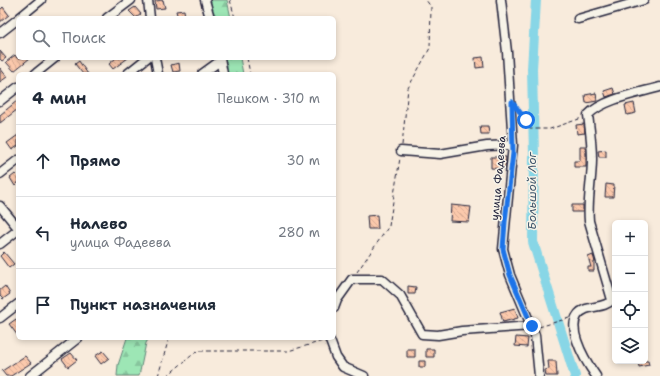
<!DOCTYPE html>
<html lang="ru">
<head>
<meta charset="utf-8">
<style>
  body { margin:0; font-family:"Shantell Sans",sans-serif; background:#f2f2f3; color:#1f2937 }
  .controls { position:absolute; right:12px; bottom:12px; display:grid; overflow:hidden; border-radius:6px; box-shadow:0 2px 6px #0003 }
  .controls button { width:36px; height:36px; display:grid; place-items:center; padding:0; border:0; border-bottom:1px solid #e0e1e3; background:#fff; color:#1f2937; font:20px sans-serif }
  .stop { position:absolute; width:12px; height:12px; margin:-9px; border:3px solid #1a73e8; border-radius:50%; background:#fff }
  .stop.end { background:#1a73e8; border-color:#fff; box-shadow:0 1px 4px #0008 }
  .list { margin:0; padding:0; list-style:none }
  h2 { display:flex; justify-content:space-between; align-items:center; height:52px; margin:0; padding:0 16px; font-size:17px }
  h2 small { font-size:13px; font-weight:400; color:#747a83 }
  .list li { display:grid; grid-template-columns:26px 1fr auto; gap:12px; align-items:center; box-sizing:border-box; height:72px; padding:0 16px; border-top:1px solid #e0e1e3 }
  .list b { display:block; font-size:15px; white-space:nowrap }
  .list p { margin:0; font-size:13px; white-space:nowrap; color:#747a83 }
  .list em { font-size:13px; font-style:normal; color:#747a83 }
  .icon { flex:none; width:22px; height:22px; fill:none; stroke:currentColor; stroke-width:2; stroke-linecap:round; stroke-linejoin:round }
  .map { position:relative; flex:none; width:660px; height:376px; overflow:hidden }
  .search { position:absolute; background:#fff; box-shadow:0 2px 6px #0003; left:16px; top:16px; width:320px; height:44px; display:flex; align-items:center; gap:10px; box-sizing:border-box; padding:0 14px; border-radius:6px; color:#747a83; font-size:15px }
  .panel { position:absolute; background:#fff; box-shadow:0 2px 6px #0003; left:16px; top:72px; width:320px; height:268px; border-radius:6px }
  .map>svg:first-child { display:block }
  .forest { fill:url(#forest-firs); stroke:#608478 }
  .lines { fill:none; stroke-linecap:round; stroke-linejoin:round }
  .river { stroke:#88d6e6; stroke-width:10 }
  .building { fill:url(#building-back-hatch); stroke:#22223b }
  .minor-casing { stroke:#22223b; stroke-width:11 }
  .path { stroke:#22223b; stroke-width:1; stroke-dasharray:4 3; stroke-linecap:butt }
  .minor { stroke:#f7f3e8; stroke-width:8 }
  .route { stroke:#1a73e8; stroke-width:5 }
  .labels { text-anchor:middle; stroke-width:3; stroke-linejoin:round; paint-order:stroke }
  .street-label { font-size:11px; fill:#22223b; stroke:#f7f3e8 }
  .water-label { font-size:12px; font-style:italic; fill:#41586e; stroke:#f7f3e8 }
</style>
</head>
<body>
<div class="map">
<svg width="660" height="376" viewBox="0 0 660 376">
  <defs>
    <pattern id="forest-firs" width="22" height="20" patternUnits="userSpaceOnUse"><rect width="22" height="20" fill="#9de6b5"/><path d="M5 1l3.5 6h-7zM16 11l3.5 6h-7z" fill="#87c59d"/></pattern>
    <pattern id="building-back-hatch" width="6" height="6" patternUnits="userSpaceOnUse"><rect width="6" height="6" fill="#fcc9ac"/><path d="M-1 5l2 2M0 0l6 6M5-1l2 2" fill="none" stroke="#d8ac95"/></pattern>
  </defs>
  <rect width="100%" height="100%" fill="#f8ebdc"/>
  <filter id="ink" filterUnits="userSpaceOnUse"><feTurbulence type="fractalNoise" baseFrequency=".025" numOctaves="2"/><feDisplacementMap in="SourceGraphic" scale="8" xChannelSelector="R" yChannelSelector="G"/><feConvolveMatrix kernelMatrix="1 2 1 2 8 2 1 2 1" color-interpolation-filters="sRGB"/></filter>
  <g filter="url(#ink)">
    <!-- forest -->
    <path class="forest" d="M 210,0 L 227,0 L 231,18 L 214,18 Z
      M 222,58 L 240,58 L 243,74 L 225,74 Z
      M 127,338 L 149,338 L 146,343 L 139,376 L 117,376 L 118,365 Z"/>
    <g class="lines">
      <!-- river -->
      <path class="river" d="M 536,0 L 532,69 L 534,155 L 533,242 L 575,376"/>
    </g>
    <!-- building -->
    <path class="building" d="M 163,0 L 165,8 L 156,9 L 155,1 Z
      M 3,7 L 9,15 L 0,22 L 0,10 Z
      M 135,7 L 141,14 L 136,18 L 129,11 Z
      M 184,10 L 185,17 L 178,18 L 176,11 Z
      M 0,51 L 6,58 L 2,61 L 0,59 Z
      M 15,55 L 17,58 L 30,58 L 14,71 L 6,62 Z
      M 483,57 L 484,67 L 476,68 L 475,58 Z
      M 116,58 L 128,58 L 113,69 L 109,64 Z
      M 79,61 L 83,67 L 88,74 L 83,74 L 75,64 Z
      M 179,63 L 180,71 L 173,72 L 171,65 Z
      M 0,68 L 7,77 L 0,82 Z
      M 613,88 L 615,94 L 606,97 L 604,91 Z
      M 596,93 L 597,101 L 586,103 L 585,95 Z
      M 18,100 L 18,109 L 0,123 L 0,115 Z
      M 634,103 L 636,113 L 627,115 L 625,105 Z
      M 584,124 L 585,133 L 577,134 L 576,125 Z
      M 480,126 L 488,126 L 489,134 L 481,134 Z
      M 18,135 L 18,146 L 12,150 L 7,143 Z
      M 580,146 L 586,146 L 586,167 L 574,167 L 574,161 L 580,161 Z
      M 606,150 L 606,157 L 599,157 L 598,151 Z
      M 491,157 L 506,157 L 505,169 L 491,168 Z
      M 15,174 L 18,177 L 18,183 L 15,186 L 10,178 Z
      M 606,184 L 614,185 L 613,197 L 605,197 Z
      M 451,205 L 471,207 L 469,222 L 450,221 Z
      M 572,205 L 583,205 L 583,212 L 572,212 Z
      M 377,215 L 378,229 L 368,229 L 367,216 Z
      M 4,252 L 14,264 L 9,268 L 0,256 Z
      M 593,255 L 595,262 L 594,262 L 594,271 L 588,271 L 588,267 L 591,267 L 588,257 Z
      M 5,286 L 10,294 L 3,299 L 0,296 L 0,290 Z
      M 408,286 L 416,287 L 415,294 L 408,294 Z
      M 515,308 L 518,318 L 503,322 L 500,312 Z
      M 16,319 L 18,322 L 18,336 L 9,324 Z
      M 516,337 L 528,338 L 527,347 L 515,346 Z
      M 407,349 L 415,349 L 415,357 L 407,357 Z
      M 426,349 L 434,349 L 434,357 L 426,357 Z
      M 103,351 L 109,358 L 101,364 L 95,356 Z
      M 71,353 L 77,360 L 68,367 L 62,359 Z
      M 25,356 L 31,363 L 11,376 L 6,376 L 2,371 Z
      M 419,361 L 425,361 L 425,367 L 419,367 Z
      M 548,361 L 556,361 L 557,376 L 546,376 L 545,370 L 549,369 Z
      M 638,361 L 648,361 L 649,365 L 639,367 Z"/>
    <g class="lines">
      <!-- minor casing -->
      <g class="minor-casing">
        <path id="minor" d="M 148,0 L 150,18
          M 205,0 L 210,18
          M 501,0 L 507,52 L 513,145 L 503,249 L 510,275 L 535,335 L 539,376
          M 19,18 L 41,0
          M 107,18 L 131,0
          M 578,19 L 644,0
          M 0,33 L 18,19
          M 155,58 L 158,74
          M 220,58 L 223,74
          M 35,74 L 55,58
          M 127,74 L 147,58
          M 202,74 L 220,61
          M 0,101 L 18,87
          M 401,151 L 440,154 L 487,146 L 513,145
          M 0,174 L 18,160
          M 0,206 L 18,228
          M 0,244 L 18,230
          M 334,308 L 337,300 L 352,279 L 382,279 L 400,295 L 422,334 L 438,335 L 462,331 L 532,326
          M 0,318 L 18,304
          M 329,338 L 336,357 L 343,367 L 364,376
          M 30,376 L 78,338
          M 596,376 C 586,362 559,319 586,309 C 595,306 606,307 612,300 L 589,221 C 587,200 592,180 592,159 C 592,144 590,130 588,115 C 603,99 639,93 660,87"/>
      </g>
      <!-- path -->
      <path class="path" d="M 230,0 L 235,18
        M 247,58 L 250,74
        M 518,110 L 530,129 L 550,129 L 582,118
        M 402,145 L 408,88 L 430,48 L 431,7 L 426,0
        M 357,272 L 389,226 L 400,158
        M 539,327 L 569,318
        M 158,376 L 169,338
        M 167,376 L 197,351 L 288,351 L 323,341"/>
      <!-- minor -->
      <use href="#minor" class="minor"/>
    </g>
  </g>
  <g class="lines" filter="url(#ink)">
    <!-- route -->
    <path class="route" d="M 526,120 L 512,102 L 513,153 L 505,222 L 503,249 L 510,275 L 532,326"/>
  </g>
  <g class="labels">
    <!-- street labels -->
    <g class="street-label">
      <text transform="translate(498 178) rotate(-85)" y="4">улица Фадеева</text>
    </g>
    <!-- water labels -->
    <g class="water-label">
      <text transform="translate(532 191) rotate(-90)" y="4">Большой Лог</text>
    </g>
  </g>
</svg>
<div class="controls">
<button>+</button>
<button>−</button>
<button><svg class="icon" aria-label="locate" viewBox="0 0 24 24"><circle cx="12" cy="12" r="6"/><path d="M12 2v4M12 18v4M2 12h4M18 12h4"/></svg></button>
<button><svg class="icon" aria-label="layers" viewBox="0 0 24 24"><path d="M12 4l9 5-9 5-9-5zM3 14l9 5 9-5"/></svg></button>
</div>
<div class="stop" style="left:526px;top:120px"></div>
<div class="stop end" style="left:532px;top:326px"></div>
<div class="search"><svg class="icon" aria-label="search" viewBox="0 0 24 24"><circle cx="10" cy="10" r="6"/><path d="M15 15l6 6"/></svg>Поиск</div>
<section class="panel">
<h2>4 мин<small>Пешком · 310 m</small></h2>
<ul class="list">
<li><svg class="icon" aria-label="ahead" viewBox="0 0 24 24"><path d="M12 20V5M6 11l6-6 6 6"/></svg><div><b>Прямо</b></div><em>30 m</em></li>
<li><svg class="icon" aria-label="left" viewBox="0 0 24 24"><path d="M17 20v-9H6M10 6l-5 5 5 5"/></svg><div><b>Налево</b><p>улица Фадеева</p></div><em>280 m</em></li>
<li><svg class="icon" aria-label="arrive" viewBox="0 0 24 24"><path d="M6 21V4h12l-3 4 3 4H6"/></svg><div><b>Пункт назначения</b></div></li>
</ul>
</section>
</div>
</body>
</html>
